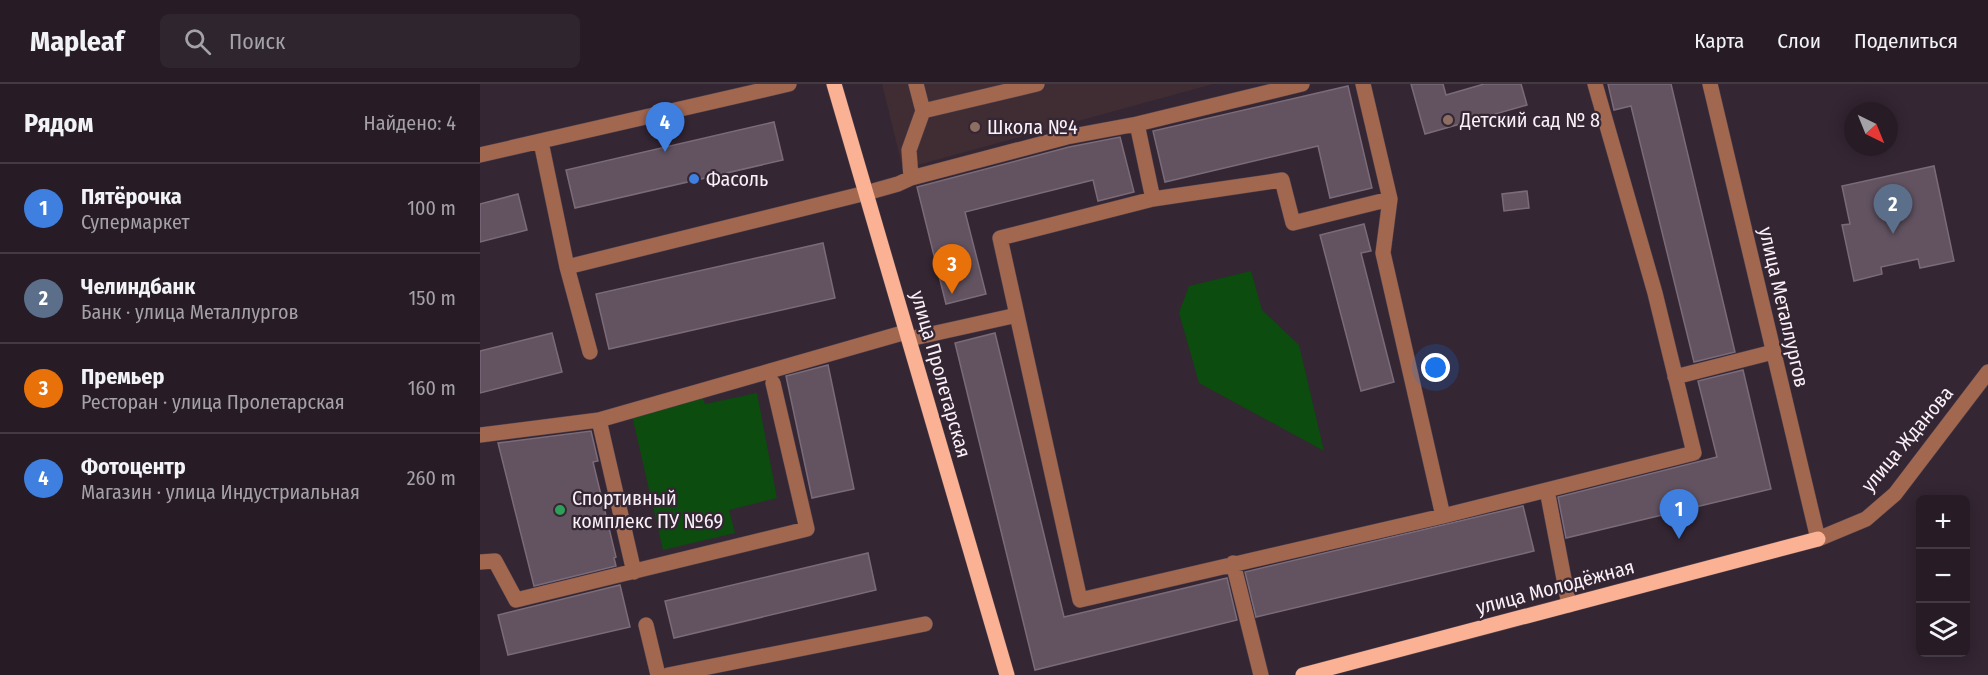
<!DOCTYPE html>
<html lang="ru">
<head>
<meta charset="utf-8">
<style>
  body { margin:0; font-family:"Fira Sans Condensed",sans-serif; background:#2f252e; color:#f1f3f6 }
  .controls { position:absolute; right:18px; bottom:18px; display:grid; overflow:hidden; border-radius:9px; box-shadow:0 3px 15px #0003 }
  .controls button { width:54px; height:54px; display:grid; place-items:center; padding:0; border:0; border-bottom:2px solid #433a43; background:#271c26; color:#f1f3f6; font:30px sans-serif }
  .compass { position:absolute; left:1364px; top:18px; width:54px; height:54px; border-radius:50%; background:#271c26; box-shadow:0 3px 15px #0003; rotate:137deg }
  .you { position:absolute; left:956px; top:284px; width:21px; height:21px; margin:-15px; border:4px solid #fff; border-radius:50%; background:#1a73e8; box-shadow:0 0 0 9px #1a73e833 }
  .badge { display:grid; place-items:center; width:39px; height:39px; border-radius:50%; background:#bca0f2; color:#fff; font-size:20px; font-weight:700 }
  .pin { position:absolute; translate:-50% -50px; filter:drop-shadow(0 2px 3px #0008) }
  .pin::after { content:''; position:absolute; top:32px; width:21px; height:18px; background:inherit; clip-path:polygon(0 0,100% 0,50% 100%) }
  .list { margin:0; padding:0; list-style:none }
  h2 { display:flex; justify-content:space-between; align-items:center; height:78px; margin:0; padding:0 24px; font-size:26px }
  h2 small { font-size:20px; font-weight:400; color:#a4a1a7 }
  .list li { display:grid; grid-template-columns:39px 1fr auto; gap:18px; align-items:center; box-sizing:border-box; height:90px; padding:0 24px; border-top:2px solid #433a43 }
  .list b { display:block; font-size:22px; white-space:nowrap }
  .list p { margin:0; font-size:20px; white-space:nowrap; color:#a4a1a7 }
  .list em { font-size:20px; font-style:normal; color:#a4a1a7 }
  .icon { flex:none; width:33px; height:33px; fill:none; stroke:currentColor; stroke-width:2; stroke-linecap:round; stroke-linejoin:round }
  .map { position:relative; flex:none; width:1508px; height:591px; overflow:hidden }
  header { display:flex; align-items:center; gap:36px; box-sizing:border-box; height:84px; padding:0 30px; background:#271c26; border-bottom:2px solid #433a43 }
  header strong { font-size:28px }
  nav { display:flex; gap:33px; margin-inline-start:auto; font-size:21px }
  .search { width:420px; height:54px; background:#2f252e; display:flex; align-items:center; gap:15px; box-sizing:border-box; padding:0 21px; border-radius:9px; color:#a4a1a7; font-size:22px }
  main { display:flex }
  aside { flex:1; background:#271c26 }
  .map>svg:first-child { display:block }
  .education { fill:#402d33 }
  .green { fill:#0c4c0e }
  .building { fill:#635361; stroke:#7b6b79; stroke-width:1.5 }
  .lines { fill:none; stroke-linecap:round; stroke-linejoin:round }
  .minor-casing { stroke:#50424f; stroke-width:16 }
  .major-casing { stroke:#50424f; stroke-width:16 }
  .minor { stroke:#a2674f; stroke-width:15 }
  .major { stroke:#fbb193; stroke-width:15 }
  .education-dot { fill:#8d6e63; stroke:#342633; stroke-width:2 }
  .shop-dot { fill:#3f7fe0; stroke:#342633; stroke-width:2 }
  .leisure-dot { fill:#2e9e5b; stroke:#342633; stroke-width:2 }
  .labels { text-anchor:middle; stroke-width:4.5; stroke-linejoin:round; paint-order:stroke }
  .poi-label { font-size:20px; fill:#f9f0f8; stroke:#342633; text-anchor:start }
  .street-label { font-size:20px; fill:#f9f0f8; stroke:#342633 }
</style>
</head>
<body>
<header>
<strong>Mapleaf</strong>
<div class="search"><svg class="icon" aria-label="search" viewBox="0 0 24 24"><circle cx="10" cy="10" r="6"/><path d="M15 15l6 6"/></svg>Поиск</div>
<nav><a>Карта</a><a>Слои</a><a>Поделиться</a></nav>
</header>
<main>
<aside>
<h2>Рядом<small>Найдено: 4</small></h2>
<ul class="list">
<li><span class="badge" style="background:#3f7fe0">1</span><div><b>Пятёрочка</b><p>Супермаркет</p></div><em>100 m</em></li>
<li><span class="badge" style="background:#5c6f8a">2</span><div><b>Челиндбанк</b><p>Банк · улица Металлургов</p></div><em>150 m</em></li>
<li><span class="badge" style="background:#e8710a">3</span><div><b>Премьер</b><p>Ресторан · улица Пролетарская</p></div><em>160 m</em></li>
<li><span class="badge" style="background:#3f7fe0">4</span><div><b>Фотоцентр</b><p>Магазин · улица Индустриальная</p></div><em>260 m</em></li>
</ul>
</aside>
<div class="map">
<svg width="1508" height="591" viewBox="0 0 1508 591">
  <rect width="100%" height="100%" fill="#342633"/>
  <!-- education -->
  <path class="education" d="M 402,0 L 733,0 L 423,85 Z"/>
  <!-- green -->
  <path class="green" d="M 771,187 L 782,226 L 819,261 L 844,367 L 719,299 L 699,229 L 709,202 Z
    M 277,309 L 297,414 L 249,426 L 255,449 L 183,466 L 151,327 L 222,310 L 225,320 Z"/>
  <!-- building -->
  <path class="building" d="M 931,0 L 963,0 L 966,11 L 1004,0 L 1041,0 L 1047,21 L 945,50 Z
    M 1128,0 L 1191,0 L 1255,268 L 1214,278 L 1151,22 L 1134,26 Z
    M 868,2 L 892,104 L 850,114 L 838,62 L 685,98 L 673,47 Z
    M 294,38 L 303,76 L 95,124 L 86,86 Z
    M 640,53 L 654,108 L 618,117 L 613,96 L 485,128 L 506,210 L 466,220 L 437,103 L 589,63 Z
    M 1454,82 L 1474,177 L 1440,184 L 1438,175 L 1401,183 L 1402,190 L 1374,197 L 1362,141 L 1370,140 L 1362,102 Z
    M 1047,107 L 1049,124 L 1024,127 L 1022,110 Z
    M 38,110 L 47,146 L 0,158 L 0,120 Z
    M 884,140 L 891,167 L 881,169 L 914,298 L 881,307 L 840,151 Z
    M 343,159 L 355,214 L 129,265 L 116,210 Z
    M 72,249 L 82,288 L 0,309 L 0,267 Z
    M 515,249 L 584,533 L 747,494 L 757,536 L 555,586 L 475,259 Z
    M 348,281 L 374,405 L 332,414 L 306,292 Z
    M 1263,286 L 1291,405 L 1086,454 L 1078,413 L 1237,373 L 1218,297 Z
    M 111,347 L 118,377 L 113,378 L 136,473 L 134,474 L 136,482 L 54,502 L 18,359 Z
    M 1043,422 L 1054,467 L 776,533 L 765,488 Z
    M 388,469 L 396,506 L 194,554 L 185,517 Z
    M 140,501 L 150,543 L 28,571 L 18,531 Z"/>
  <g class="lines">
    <!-- minor casing -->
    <g class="minor-casing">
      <path id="minor" d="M 436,0 L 443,27
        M 883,0 L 910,115
        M 1230,0 L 1338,455 L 1386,435 L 1415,410 L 1508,288
        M 657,40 L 822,0
        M 61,58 L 87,183 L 386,109 L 418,100 L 431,94 L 587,53 L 657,40 L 673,115 L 802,96 L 813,139 L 910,115 L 903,169 L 963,432 L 1214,369 L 1175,209 L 1115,0
        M 0,71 L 309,0
        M 431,94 L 429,66 L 443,27 L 557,0
        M 673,115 L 520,154 L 600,516 L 963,432
        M 87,183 L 110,268
        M 429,255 L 537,231
        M 1195,293 L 1293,268
        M 119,336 L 154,488
        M 0,351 L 119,336 L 426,248
        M 1067,406 L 1089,521
        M 0,478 L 15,477 L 36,516 L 327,445 L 293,299
        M 753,479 L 781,591
        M 166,541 L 178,591
        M 188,591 L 445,540"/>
    </g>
    <!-- major casing -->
    <g class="major-casing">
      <path id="major" d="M 354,0 L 527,591
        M 823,591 L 1338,455"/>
    </g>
    <!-- minor -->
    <use href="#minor" class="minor"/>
    <!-- major -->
    <use href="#major" class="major"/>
  </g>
  <!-- markers -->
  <g class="education-dot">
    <circle cx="968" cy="36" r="6"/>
    <circle cx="495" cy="43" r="6"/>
  </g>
  <circle class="shop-dot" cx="214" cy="95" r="6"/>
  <circle class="leisure-dot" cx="80" cy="426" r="6"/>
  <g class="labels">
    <!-- poi labels -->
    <g class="poi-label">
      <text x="980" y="43">Детский сад № 8</text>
      <text x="507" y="50">Школа №4</text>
      <text x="226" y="102">Фасоль</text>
      <text x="92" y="421">Спортивный<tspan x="92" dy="23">комплекс ПУ №69</tspan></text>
    </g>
    <!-- street labels -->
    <g class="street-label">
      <text transform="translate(1304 223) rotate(77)" y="7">улица Металлургов</text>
      <text transform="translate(461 290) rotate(74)" y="7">улица Пролетарская</text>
      <text transform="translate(1427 355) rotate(-50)" y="7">улица Жданова</text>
      <text transform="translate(1075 503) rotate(-15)" y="7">улица Молодёжная</text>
    </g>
  </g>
</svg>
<div class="controls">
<button>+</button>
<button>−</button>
<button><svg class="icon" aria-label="layers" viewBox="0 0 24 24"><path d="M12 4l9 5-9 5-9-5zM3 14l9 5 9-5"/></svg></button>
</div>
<svg class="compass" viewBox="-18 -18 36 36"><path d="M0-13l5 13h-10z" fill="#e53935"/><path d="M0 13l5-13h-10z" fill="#a4a1a7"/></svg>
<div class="you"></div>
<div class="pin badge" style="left:1199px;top:455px;background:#3f7fe0">1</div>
<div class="pin badge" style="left:1413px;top:150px;background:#5c6f8a">2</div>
<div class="pin badge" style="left:472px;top:210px;background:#e8710a">3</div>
<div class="pin badge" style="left:185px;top:68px;background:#3f7fe0">4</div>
</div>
</main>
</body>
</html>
